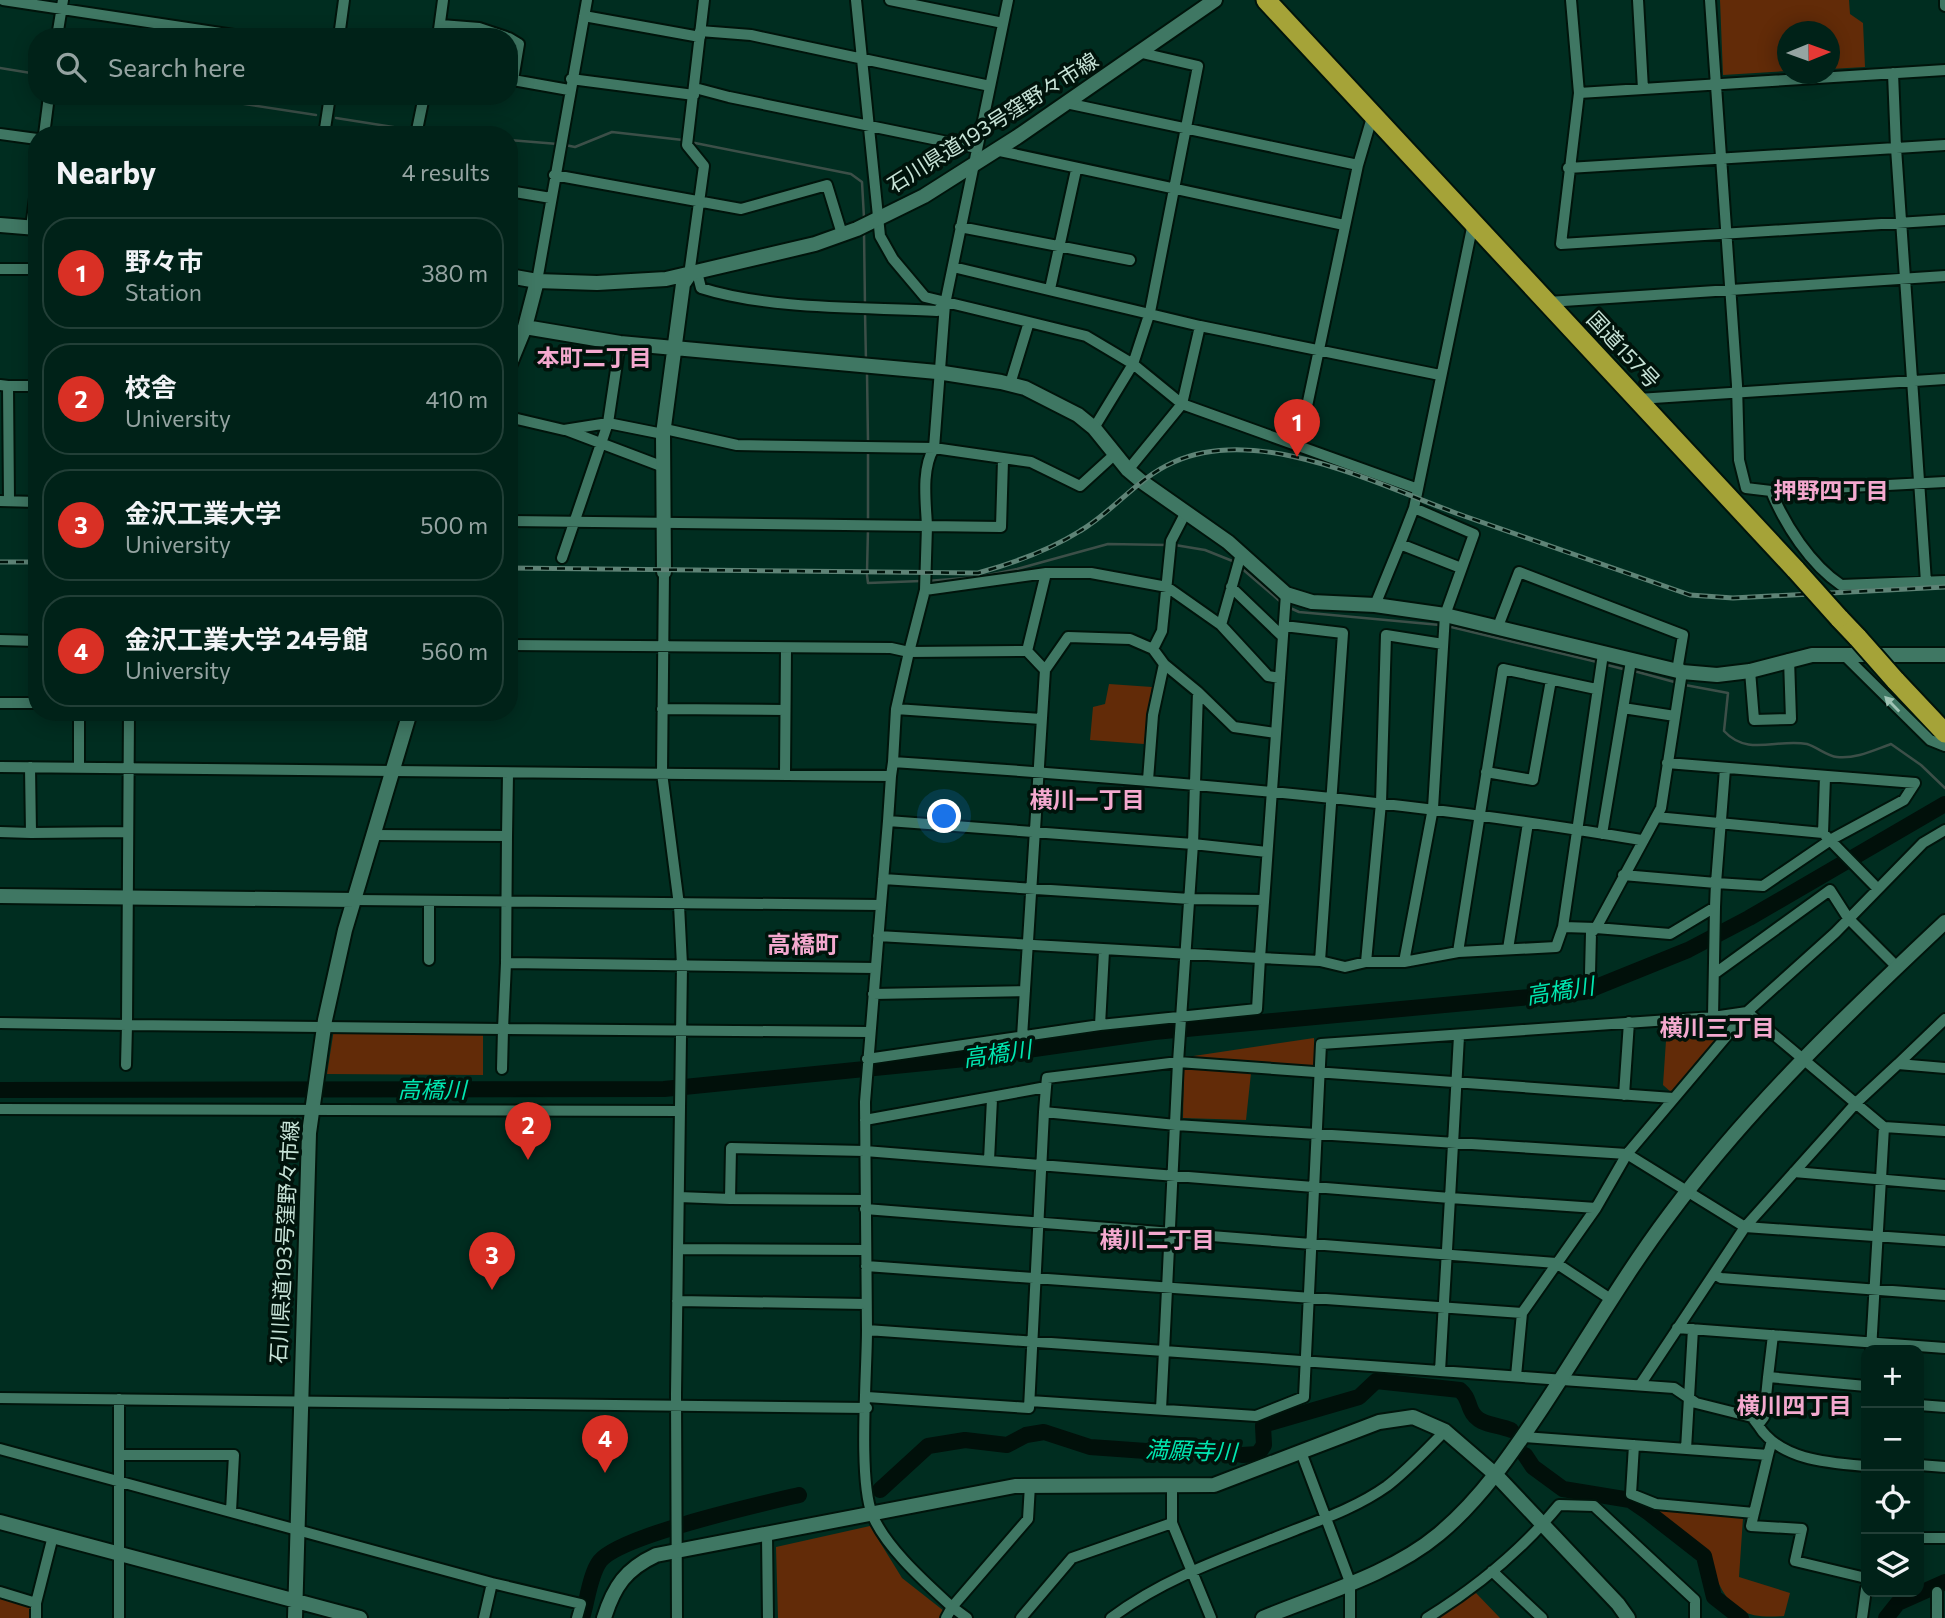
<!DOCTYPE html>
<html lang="en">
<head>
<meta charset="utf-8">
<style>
  body { margin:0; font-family:Commissioner,"Noto Sans JP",sans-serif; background:#0a2a21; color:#f1f3f6 }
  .controls { position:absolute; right:21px; bottom:21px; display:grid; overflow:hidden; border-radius:14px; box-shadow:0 4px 18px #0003 }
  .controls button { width:63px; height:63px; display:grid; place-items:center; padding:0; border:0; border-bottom:2px solid #223f37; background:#002218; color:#f1f3f6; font:35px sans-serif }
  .compass { position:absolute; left:1777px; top:21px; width:63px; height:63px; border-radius:50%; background:#002218; box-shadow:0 4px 18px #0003; rotate:89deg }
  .you { position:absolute; left:945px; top:817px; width:24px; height:24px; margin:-18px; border:5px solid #fff; border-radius:50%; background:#1a73e8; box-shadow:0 0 0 10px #1a73e833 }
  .badge { display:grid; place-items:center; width:46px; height:46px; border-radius:50%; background:#d93025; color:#fff; font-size:23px; font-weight:700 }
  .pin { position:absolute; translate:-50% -58px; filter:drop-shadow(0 2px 4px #0008) }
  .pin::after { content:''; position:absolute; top:37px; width:24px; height:21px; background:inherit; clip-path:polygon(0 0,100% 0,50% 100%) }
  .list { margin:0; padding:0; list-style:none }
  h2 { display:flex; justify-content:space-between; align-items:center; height:91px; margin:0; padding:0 28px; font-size:30px }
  h2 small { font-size:23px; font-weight:400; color:#95a4a2 }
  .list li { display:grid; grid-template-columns:46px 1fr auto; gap:21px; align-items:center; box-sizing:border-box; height:112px; margin:0 14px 14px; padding:0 14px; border:2px solid #223f37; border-radius:28px }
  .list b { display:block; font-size:26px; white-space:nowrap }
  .list p { margin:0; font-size:23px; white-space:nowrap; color:#95a4a2 }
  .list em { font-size:23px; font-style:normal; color:#95a4a2 }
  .icon { flex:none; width:38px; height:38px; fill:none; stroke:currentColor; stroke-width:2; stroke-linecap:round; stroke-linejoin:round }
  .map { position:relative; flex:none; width:1945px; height:1618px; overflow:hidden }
  .search { position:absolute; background:#002218; box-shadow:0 4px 18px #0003; left:28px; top:28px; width:490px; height:77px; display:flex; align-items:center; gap:18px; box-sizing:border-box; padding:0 24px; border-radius:28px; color:#95a4a2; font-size:26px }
  .panel { position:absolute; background:#002218; box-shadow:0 4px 18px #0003; left:28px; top:126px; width:490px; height:595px; border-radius:28px }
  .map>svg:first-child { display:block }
  .green { fill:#622b08 }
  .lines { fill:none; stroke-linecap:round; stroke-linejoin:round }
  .stream { stroke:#3c4f48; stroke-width:2.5 }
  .river { stroke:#01100a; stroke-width:16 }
  .street-casing { stroke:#00140b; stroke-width:14 }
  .secondary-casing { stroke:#00140b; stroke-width:18 }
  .highway-casing { stroke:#00140b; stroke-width:23 }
  .street { stroke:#3f7763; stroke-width:10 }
  .secondary { stroke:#3f7763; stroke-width:14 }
  .highway { stroke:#a5a338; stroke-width:19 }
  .rail-casing { stroke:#5e8376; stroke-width:5 }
  .rail { stroke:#00130b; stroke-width:2.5; stroke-dasharray:8; stroke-linecap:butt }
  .highway-bridge-casing { stroke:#00140b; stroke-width:23; stroke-linecap:butt }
  .highway-bridge { stroke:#a5a338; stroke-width:19 }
  .oneway { fill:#9ec3b4 }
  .labels { text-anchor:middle; stroke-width:7; stroke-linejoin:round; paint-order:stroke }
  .street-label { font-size:21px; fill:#c7e3d7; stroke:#00130b }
  .neighbourhood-label { font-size:23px; font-weight:bold; fill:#f4a9cf; stroke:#00130b }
  .water-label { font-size:23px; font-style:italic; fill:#01e7b1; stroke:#00130b }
  .quarter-label { font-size:24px; font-weight:bold; fill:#f4a9cf; stroke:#00130b }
</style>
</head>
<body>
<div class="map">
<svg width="1945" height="1618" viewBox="0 0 1945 1618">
  <rect width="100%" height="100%" fill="#002d20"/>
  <!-- green -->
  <path class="green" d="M 1720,0 L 1849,0 L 1850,14 L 1863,23 L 1865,67 L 1830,69 L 1829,32 L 1787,32 L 1787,71 L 1723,75 Z
    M 1109,684 L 1152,687 L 1144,744 L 1090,740 L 1093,707 L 1105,704 Z
    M 1740,1017 L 1672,1093 L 1663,1085 L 1667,1026 Z
    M 334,1029 L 483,1029 L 483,1075 L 327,1074 Z
    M 1314,1038 L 1315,1066 L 1187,1057 Z
    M 1184,1068 L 1251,1073 L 1246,1120 L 1183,1118 Z
    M 1653,1509 L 1743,1518 L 1739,1577 L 1790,1593 L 1784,1616 C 1752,1618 1735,1615 1720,1586 C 1714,1575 1709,1566 1707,1554 Z
    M 870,1526 L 902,1578 L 944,1611 L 939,1618 L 778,1618 L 776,1547 Z
    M 1476,1593 L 1500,1618 L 1435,1618 Z
    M 0,1596 L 32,1604 L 33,1618 L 0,1618 Z"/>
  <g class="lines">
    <!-- stream -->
    <path class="stream" d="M 0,68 L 37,74
      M 192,96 L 316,115
      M 336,118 L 412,130
      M 419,131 L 435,135
      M 509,140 L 558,144
      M 690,142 L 851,174 L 862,182 L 864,218
      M 565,145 L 575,147 L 612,132 L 683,140
      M 864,232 L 865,306
      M 865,312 L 866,362
      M 867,372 L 868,442
      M 868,523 L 868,449
      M 1175,545 L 1205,550 L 1235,562
      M 1240,567 L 1282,603
      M 867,572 L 868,529
      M 867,575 L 868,583 L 921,581
      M 927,581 L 979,577 L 1017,569 L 1108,544 L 1168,545
      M 1288,607 L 1299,612 L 1440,625
      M 1447,626 L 1597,662
      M 1607,665 L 1627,670
      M 1634,671 L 1678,683
      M 1685,685 L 1728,693 L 1724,731 C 1748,757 1777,738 1807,744 C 1817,747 1827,756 1837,757 C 1856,759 1874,750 1891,744 L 1921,765 L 1945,788"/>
    <!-- river -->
    <path class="river" d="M 0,1090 L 664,1089 L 965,1059 L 1154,1032 L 1584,992 L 1688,950 L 1749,918 L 1945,804
      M 1525,1455 L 1533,1467 L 1563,1489 L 1630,1500 L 1649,1513 L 1704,1556 L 1714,1597 L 1741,1618
      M 880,1490 L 928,1446 L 965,1440 L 1007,1445 L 1026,1435 L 1044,1432 L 1090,1447 L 1146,1451 L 1198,1447 L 1242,1455 L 1258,1454 L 1264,1445 L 1263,1426 L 1266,1424 L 1359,1397 L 1376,1381 L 1460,1390 C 1468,1397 1467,1401 1471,1410 C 1478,1426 1497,1424 1511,1430
      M 582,1618 C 587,1602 590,1574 600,1561 C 621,1535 761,1504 799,1495
      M 1886,1618 L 1898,1603 L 1945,1582"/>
    <!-- street casing -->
    <g class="street-casing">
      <path id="street" d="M 3,0 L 247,37
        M 856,0 L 880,236 L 893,259 L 925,297 L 1029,322 L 1010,384
        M 890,0 L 1003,23
        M 1571,0 L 1579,93
        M 1638,0 L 1643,89
        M 1710,0 L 1737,385 L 1739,460 L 1746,488 L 1771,491 C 1785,525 1810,564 1841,585 L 1945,581
        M 1945,0 L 1945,6
        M 584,16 L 700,37
        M 441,25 L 479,28 L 506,37
        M 700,31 L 751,35 L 990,86
        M 57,37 L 63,0
        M 339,37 L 344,0
        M 438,37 L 443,0
        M 509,38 L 519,44 L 513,80 L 569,90
        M 1945,70 L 1579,93 L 1561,244 L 1945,220
        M 571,79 L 694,95
        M 695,88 L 729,97 L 977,148
        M 1066,103 L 1358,165 L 1299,444
        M 0,134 L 37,139
        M 44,135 L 49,96
        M 324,135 L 330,96
        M 416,135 L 424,96
        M 995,150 L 1344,225
        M 1358,165 L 1373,114
        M 1568,168 L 1896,148 L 1893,73
        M 554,175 L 741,209 L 827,185 L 842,234
        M 509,191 L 551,198
        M 960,227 L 1130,260
        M 31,228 L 37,183
        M 953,267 L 1200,326
        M 0,269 L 37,269
        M 697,272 L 701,288 C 770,310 864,307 937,311 L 945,304
        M 689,275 L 704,166 L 687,145 L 704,0
        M 537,281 L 587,0
        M 1050,289 L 1076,170
        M 1548,302 L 1945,276
        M 1029,322 L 1086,336 L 1133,364 L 1182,404 L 1418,489
        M 0,385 L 8,386 L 9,501
        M 8,386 L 37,386
        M 1638,399 L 1945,379
        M 509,417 L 564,430 L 608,423 L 663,434
        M 1094,428 L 1133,364 L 1150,312 L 1198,66 L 1142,53
        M 665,429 L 737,445 L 934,448 L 1031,462 L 1080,486 L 1114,455
        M 566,430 L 661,466
        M 1128,470 L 1182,404 L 1200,326 L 1440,375
        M 1771,491 L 1945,482
        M 0,501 L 37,502
        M 1414,508 L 1400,544 L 1461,568
        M 509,521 L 927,526 C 926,503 921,469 934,448 L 945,304 L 1008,0
        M 562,558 L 608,423 L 620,343
        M 664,572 L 662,773 L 679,905 L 682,965 L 676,1394 L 677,1618
        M 1046,573 L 1091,573 L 1167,587 L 1221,625 L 1268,676 L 1280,678
        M 1926,582 L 1896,148 L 1945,145
        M 1231,587 L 1283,637
        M 1375,605 L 1400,544
        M 1221,625 L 1241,554
        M 1284,626 L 1343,633 L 1320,961
        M 0,640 L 37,641
        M 509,645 L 891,648 L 909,652 L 925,590
        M 1153,649 L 1162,631 L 1171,541 L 1186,512
        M 1844,655 L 1930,740 L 1945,746
        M 1750,671 L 1754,720 L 1791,719 L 1789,659
        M 1198,692 L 1234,727 L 1275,733
        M 0,703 L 37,703
        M 1623,708 L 1675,716
        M 662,709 L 785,710
        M 896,709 L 1041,719
        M 893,762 L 896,709 L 909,652 L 1027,651
        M 0,767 L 891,776 L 893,762 C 1144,779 1393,798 1641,840
        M 79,768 L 79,712
        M 1486,772 L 1533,780 L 1551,680
        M 785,774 L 786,648
        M 891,776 L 888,821 L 1193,844 L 1198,692 L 1164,664 L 1153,649 L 1130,639 L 1068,637 L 1045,670 L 1027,651 L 1046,573 L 925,590 L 927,526 L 1001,527 L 1003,460
        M 1148,780 L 1153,715 L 1164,664
        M 1656,817 L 1823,833 L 1878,889
        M 0,832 L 31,833 L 30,767
        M 31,833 L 128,832
        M 1823,833 L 1825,777
        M 1602,834 L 1631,661
        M 375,835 L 507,836 L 508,774
        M 1623,875 L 1716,883 L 1725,769
        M 883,879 L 1190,899 L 1264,900
        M 355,900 L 881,905 L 865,1102 L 867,1330
        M 429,901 L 429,960
        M 881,905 L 888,821
        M 1563,927 L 1603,654
        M 878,936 L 1260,958 L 1286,594
        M 1508,949 L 1528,823
        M 1458,952 L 1503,669 L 1596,689
        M 1366,962 L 1381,803 L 1386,635 L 1443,644
        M 1404,962 L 1433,808 L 1445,615 L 1474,534 L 1414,508 L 1473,223
        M 506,963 L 507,836
        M 1590,973 L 1591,933 L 1596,928 L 1670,934 L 1715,907 L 1716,883 L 1763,886 L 1832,839 L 1904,800 L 1915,783 L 1667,763
        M 1714,974 L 1830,890 L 1848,918 L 1897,967
        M 873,994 L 1025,991
        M 1713,1017 L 1747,1012 L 1884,1127 L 1945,1131
        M 0,1023 L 127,1025 L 129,712
        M 1100,1025 L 1104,951
        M 1022,1037 L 1045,670
        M 867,1059 L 1100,1025 L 1257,1009 L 1260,958 L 1320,961 L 1345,967 L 1366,962 L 1404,962 L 1458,952 L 1556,947 L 1563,927 L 1596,928 L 1661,808 L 1682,672 L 1678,665 L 1683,635 L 1519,572 L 1497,629
        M 1898,1064 L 1945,1019
        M 126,1065 L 127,1025 L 503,1029 L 506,963 L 875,968
        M 502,1069 L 503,1029 L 869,1032
        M 1624,1095 L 1629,1022
        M 0,1109 L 680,1111
        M 1044,1112 L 1046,1087
        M 865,1120 L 1046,1087 L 1047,1078 L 1178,1062 L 1673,1098
        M 989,1160 L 992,1099
        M 1794,1172 L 1945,1185
        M 679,1197 L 730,1199 L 731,1148 L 865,1151 L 1450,1198 L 1459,1036
        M 730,1199 L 865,1200
        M 865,1209 L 1556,1263 L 1612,1300
        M 1745,1227 L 1857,1102 L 1898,1064 L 1945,1068
        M 1745,1227 L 1945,1241
        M 678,1249 L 866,1250
        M 866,1266 L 1522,1313 L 1596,1208 L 1627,1154 L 1747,1012 L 1835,933 L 1923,843 L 1945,830
        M 1714,1274 L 1721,1278 L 1945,1295
        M 677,1301 L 866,1304
        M 1677,1328 L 1945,1348
        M 1871,1350 L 1884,1127
        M 1440,1371 L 1450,1198 L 1596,1208
        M 1516,1376 L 1522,1313
        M 1768,1377 L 1773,1335
        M 867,1397 L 1029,1408 L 1044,1112 L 1176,1125 L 1627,1154 L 1745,1227 L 1640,1385
        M 0,1398 L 867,1408
        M 1030,1401 L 1256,1416 L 1304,1397 L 1321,1044 L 1713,1017 L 1715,907
        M 1919,1405 L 1945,1407
        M 1161,1409 L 1164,1351 L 1674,1388 L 1696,1403 L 1752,1417 L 1758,1425 L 1764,1417 L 1768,1377 L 1866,1386
        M 1758,1425 C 1779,1460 1829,1463 1866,1466
        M 1523,1437 L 1768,1455 L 1771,1444
        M 1634,1445 L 1631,1494 L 1656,1504 L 1754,1513 L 1751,1526 L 1802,1529 L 1795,1561 L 1866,1578
        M 0,1449 L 492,1583 L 484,1618
        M 1686,1449 L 1693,1329
        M 1301,1452 L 1350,1582 L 1350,1618
        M 120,1455 L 234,1455 L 231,1511
        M 1919,1465 L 1945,1467
        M 1754,1513 L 1768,1455
        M 1172,1523 L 1211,1618
        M 767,1535 L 768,1618
        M 1919,1538 L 1945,1538
        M 1492,1571 L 1542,1618
        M 492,1583 L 581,1604 L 577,1618
        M 0,1592 L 36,1603
        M 36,1618 L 36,1603 L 53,1536
        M 119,1618 L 119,1399
        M 946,1618 L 952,1607 C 926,1583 885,1547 872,1514 C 858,1478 867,1373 867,1330 L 1164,1351 L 1178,1062 L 1193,844 L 1267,852
        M 967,1618 L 952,1607 L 1028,1519 L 1030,1485
        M 1021,1618 L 1072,1558 L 1172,1523 L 1172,1486
        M 1111,1618 C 1165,1577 1232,1555 1295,1530 C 1326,1518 1359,1506 1387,1486 C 1408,1470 1426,1450 1445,1431
        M 1427,1618 C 1477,1587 1522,1550 1559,1505 L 1594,1506 L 1695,1600 L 1695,1618
        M 1862,1618 L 1866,1589
        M 1937,1618 L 1937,1592"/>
    </g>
    <!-- secondary casing -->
    <g class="secondary-casing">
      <path id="secondary" d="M 0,225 L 37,228
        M 509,276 L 537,281
        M 525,327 L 620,343 L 937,372 L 1001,382 L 1025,388 L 1078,415 L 1094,428 L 1128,470 L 1141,481 L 1228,542 L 1286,594 L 1312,602 L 1375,605 L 1445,615 L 1682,672 L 1717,675 L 1750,671 L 1812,655 L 1945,655
        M 509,366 L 525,327 L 537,281 L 597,283 L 666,279 L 815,244 L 857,229 L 924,196 L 1017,137 L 1215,0
        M 664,572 L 663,434 L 683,284 L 689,275
        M 0,896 L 355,900
        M 0,1522 L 360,1618
        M 295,1618 L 309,1133 L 325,1020 L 345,930 L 410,712
        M 604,1618 C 614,1586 626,1569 656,1555 L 1015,1486 L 1214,1485 L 1379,1422 L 1413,1417 L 1445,1431 L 1496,1475 L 1618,1604 L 1628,1618
        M 1263,1618 C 1320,1594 1390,1575 1439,1534 C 1481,1499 1512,1453 1542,1408 C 1585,1343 1624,1275 1670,1214 C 1751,1105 1847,1014 1945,922"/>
    </g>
    <!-- highway casing -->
    <g class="highway-casing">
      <path id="highway" d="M 1266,0 L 1796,570
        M 1839,618 L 1858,638
        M 1895,680 L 1945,733"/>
    </g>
    <!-- street -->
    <use href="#street" class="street"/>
    <!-- secondary -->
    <use href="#secondary" class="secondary"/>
    <!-- highway -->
    <use href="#highway" class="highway"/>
    <!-- rail casing -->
    <g class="rail-casing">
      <path id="rail" d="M 0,562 L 37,562
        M 509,568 L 978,573 C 1014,563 1048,551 1080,531 C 1114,511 1137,478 1174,462 C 1261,423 1382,487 1464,516 C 1539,542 1614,569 1690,595 L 1733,598 L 1945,587"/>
    </g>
    <!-- rail -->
    <use href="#rail" class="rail"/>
    <!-- highway-bridge casing -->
    <g class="highway-bridge-casing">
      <path id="highway-bridge" d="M 1796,570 L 1839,618
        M 1858,638 L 1895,680"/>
    </g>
    <!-- highway-bridge -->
    <use href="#highway-bridge" class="highway-bridge"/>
  </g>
  <!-- one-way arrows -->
  <defs><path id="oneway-solid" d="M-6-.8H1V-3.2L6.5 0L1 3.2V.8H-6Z" transform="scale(1.75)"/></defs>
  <use class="oneway" href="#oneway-solid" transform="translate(1892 704) rotate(-134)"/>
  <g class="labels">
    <!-- street labels -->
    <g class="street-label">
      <text transform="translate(993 123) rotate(-32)" y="7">石川県道193号窪野々市線</text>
      <text transform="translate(1623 350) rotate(47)" y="7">国道157号</text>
      <text transform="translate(285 1242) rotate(-87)" y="7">石川県道193号窪野々市線</text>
    </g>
    <!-- neighbourhood labels -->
    <g class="neighbourhood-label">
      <text x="594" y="366">本町二丁目</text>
      <text x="1831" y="499">押野四丁目</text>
      <text x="1087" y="808">横川一丁目</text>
      <text x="1717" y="1036">横川三丁目</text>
      <text x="1157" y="1248">横川二丁目</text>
      <text x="1794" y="1414">横川四丁目</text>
    </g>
    <!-- water labels -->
    <g class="water-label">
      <text transform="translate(1560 991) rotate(-9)" y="8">高橋川</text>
      <text transform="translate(997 1054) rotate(-8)" y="8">高橋川</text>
      <text x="432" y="1098">高橋川</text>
      <text transform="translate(1191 1451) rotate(2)" y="8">満願寺川</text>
    </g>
    <!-- quarter labels -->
    <g class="quarter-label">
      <text x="803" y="953">高橋町</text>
    </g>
  </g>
</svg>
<div class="controls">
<button>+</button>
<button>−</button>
<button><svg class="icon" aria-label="locate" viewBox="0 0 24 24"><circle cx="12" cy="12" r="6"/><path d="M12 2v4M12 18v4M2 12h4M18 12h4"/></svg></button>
<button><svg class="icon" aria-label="layers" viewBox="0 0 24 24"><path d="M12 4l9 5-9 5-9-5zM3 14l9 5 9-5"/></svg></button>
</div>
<svg class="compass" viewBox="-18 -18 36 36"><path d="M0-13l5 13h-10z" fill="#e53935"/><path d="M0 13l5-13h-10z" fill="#95a4a2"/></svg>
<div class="you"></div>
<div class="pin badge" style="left:1297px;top:457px">1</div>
<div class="pin badge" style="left:528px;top:1160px">2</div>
<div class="pin badge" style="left:492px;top:1290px">3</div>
<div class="pin badge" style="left:605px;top:1473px">4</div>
<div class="search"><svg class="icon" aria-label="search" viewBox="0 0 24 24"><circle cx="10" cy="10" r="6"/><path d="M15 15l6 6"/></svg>Search here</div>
<section class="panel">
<h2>Nearby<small>4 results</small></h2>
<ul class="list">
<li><span class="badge">1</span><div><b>野々市</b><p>Station</p></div><em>380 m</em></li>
<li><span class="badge">2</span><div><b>校舎</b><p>University</p></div><em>410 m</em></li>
<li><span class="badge">3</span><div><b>金沢工業大学</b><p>University</p></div><em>500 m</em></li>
<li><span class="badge">4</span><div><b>金沢工業大学 24号館</b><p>University</p></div><em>560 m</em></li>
</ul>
</section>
</div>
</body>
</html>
